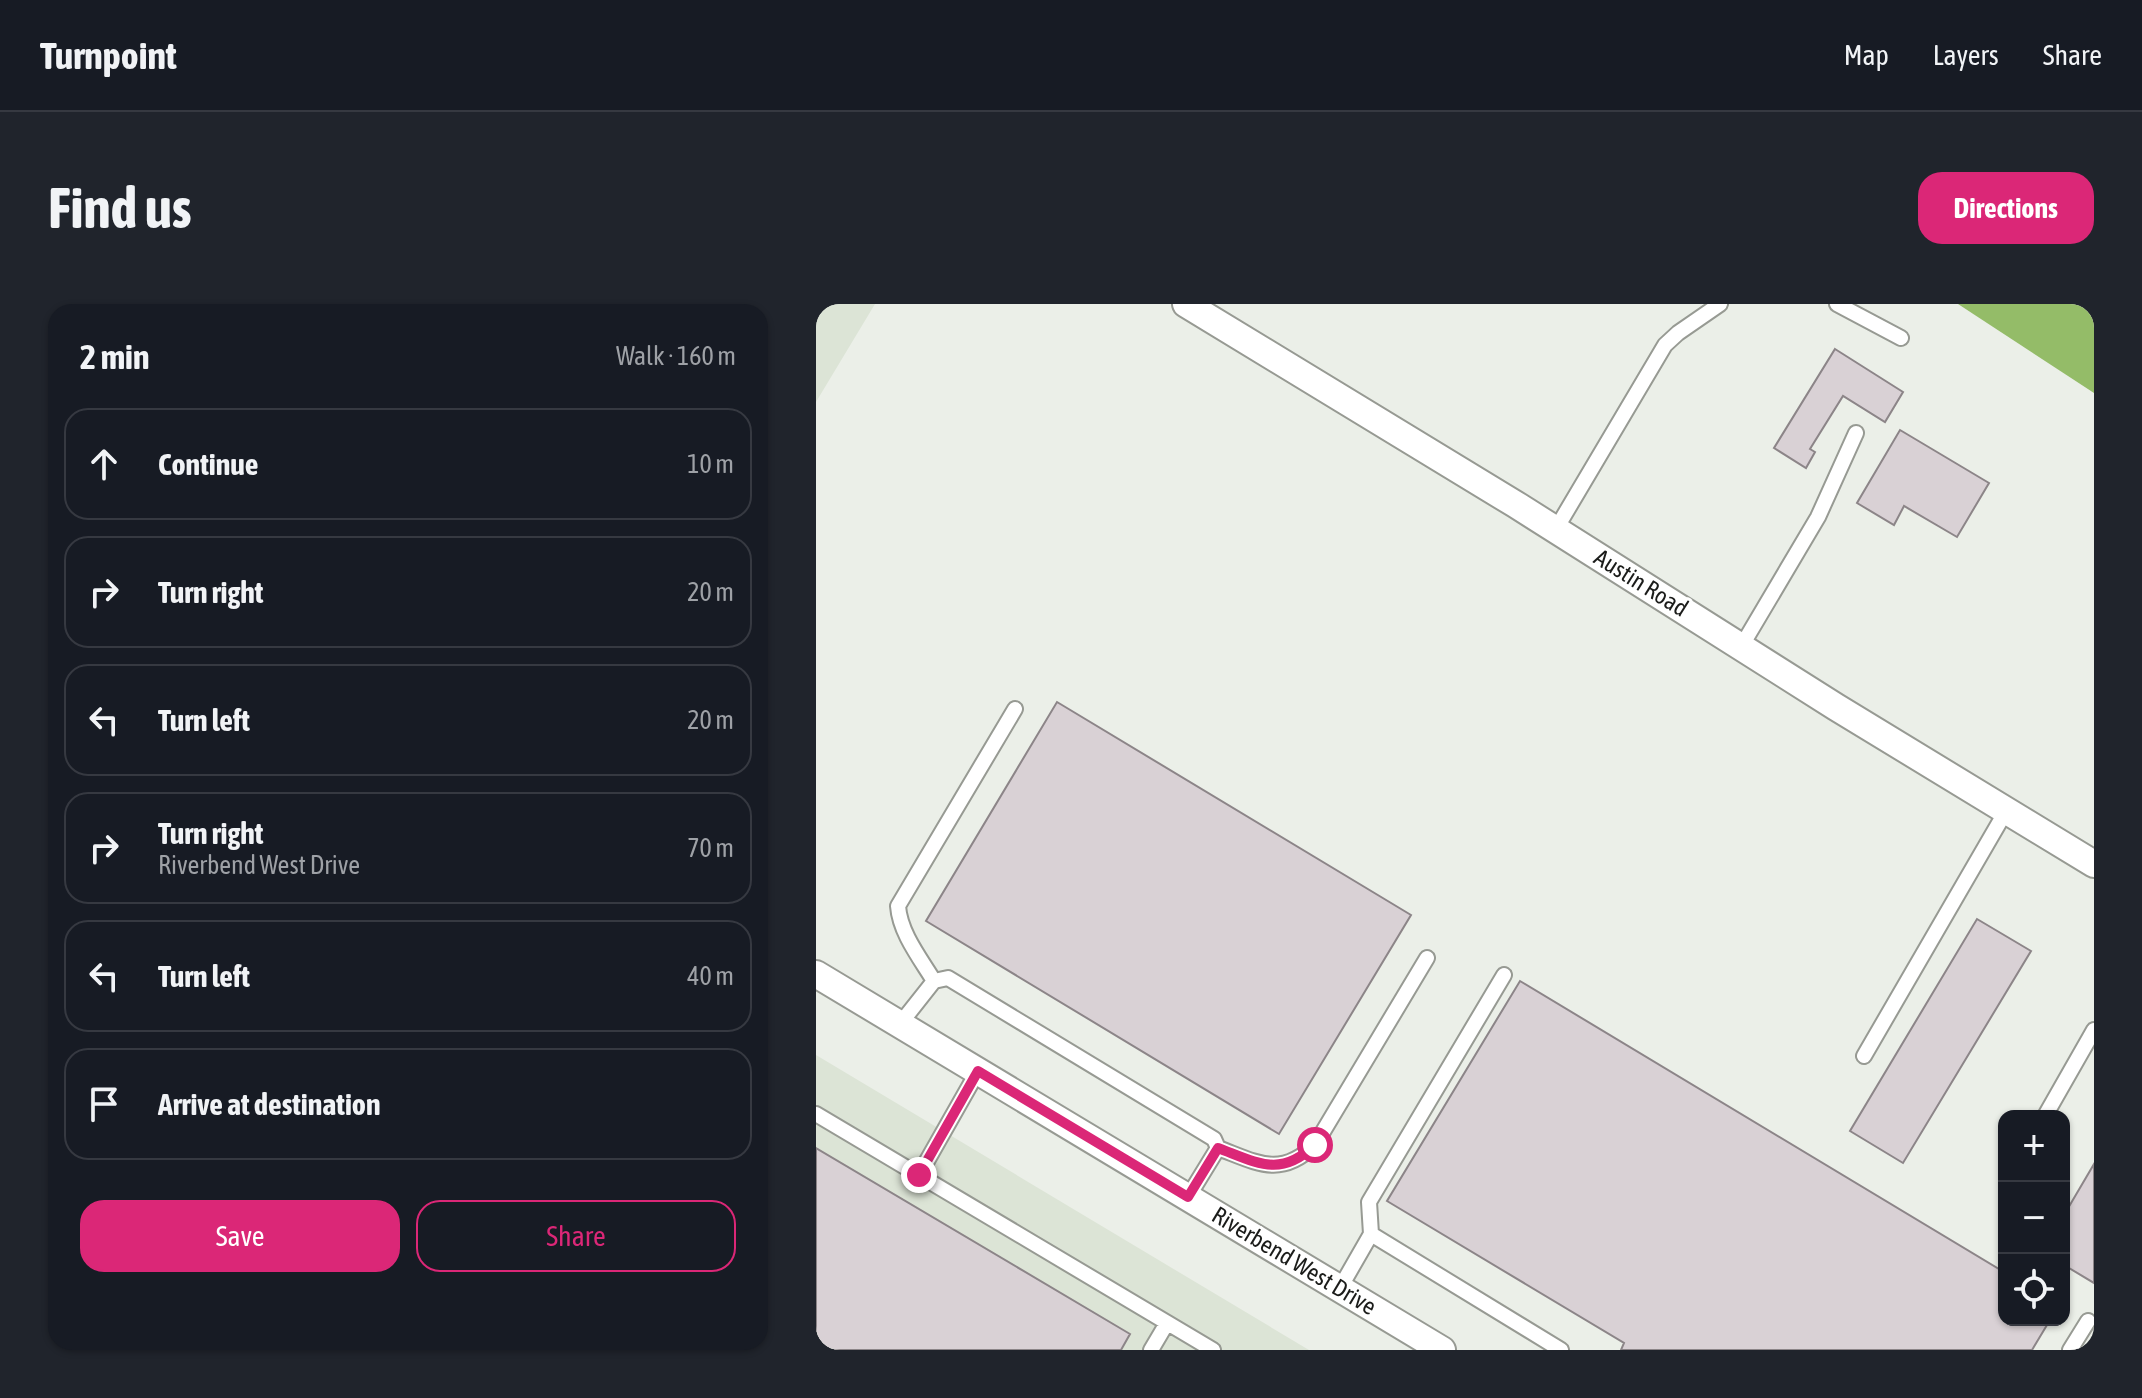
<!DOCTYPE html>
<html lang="en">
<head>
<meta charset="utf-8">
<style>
  body { margin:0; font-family:"Asap Condensed",sans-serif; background:#20242c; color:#f1f3f6 }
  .controls { position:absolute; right:24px; bottom:24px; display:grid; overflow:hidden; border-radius:16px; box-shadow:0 2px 6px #0004 }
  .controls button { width:72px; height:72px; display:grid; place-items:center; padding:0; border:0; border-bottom:2px solid #363941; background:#171b24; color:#f1f3f6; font:40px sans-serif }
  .stop { position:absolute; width:24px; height:24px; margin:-18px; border:6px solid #db2777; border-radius:50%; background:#fff }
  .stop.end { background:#db2777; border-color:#fff; box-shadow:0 2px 8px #0008 }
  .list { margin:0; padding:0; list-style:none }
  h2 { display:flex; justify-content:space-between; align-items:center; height:104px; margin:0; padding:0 32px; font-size:34px }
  h2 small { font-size:26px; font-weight:400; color:#9ea1a6 }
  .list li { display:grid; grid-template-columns:52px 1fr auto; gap:24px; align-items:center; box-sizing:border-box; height:112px; margin:0 16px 16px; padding:0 16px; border:2px solid #363941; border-radius:24px }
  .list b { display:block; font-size:30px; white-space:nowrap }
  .list p { margin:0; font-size:26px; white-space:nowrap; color:#9ea1a6 }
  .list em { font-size:26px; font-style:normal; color:#9ea1a6 }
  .actions { display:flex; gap:16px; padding:24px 32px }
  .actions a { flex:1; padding:18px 0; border:2px solid #db2777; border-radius:24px; text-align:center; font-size:28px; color:#db2777 }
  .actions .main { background:#db2777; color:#fff }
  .icon { flex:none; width:44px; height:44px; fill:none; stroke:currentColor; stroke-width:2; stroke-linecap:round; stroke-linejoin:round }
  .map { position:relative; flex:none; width:1278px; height:1046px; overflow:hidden; border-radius:24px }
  header { display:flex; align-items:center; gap:48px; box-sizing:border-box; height:112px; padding:0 40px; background:#171b24; border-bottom:2px solid #363941 }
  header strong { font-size:38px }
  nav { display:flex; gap:44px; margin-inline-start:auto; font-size:28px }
  .intro { display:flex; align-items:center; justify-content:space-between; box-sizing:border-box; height:192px; padding:0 48px }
  h1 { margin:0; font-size:56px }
  .button { padding:20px 36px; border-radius:24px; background:#db2777; color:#fff; font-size:28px; font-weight:700 }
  main { display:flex; gap:48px; padding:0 48px }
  aside { flex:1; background:#171b24; border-radius:24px; box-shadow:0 2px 6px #0004 }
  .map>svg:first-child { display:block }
  .built { fill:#dce4d6 }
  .forest { fill:#94bc68 }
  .building { fill:#d9d1d5; stroke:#8c8588; stroke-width:2 }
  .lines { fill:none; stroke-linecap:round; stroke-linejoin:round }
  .service-casing { stroke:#979a93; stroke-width:18 }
  .minor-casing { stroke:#979a93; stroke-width:30 }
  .service { stroke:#fff; stroke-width:14 }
  .minor { stroke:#fff; stroke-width:26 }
  .route { stroke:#db2777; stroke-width:10 }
  .labels { text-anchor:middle; stroke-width:6; stroke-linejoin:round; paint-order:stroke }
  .street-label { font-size:24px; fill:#1b1c1a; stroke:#fff }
</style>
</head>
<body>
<header>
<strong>Turnpoint</strong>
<nav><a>Map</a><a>Layers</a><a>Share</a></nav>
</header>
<div class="intro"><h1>Find us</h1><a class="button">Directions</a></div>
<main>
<aside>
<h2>2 min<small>Walk · 160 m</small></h2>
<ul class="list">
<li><svg class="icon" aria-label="ahead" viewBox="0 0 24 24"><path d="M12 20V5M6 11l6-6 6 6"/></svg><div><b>Continue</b></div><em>10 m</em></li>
<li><svg class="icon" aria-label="right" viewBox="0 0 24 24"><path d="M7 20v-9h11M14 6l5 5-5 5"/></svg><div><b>Turn right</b></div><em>20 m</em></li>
<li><svg class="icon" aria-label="left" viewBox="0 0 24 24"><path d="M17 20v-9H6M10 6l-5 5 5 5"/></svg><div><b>Turn left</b></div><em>20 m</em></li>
<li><svg class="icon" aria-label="right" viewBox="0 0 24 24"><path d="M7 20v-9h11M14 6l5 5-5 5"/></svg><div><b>Turn right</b><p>Riverbend West Drive</p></div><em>70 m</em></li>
<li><svg class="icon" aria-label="left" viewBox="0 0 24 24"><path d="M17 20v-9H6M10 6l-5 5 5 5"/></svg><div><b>Turn left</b></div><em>40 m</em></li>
<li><svg class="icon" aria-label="arrive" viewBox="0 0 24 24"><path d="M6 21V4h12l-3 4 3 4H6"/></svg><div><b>Arrive at destination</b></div></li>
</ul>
<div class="actions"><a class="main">Save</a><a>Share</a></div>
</aside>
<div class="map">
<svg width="1278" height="1046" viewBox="0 0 1278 1046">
  <rect width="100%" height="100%" fill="#ebefe8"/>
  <!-- built -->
  <path class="built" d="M 0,0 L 59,0 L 0,98 Z
    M 0,751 L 493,1046 L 0,1046 Z"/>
  <!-- forest -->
  <path class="forest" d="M 1142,0 L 1278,0 L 1278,89 Z"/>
  <!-- building -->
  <path class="building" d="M 1019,45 L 1087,88 L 1069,118 L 1027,92 L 994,145 L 999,148 L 990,164 L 958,144 Z
    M 1084,126 L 1173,179 L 1141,233 L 1088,202 L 1078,221 L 1041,199 Z
    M 241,398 L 595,611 L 463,830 L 110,617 Z
    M 1161,615 L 1215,647 L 1087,859 L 1034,827 Z
    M 704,677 L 1188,968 L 1188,1016 L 1234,1016 L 1216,1046 L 805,1046 L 808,1039 L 571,897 Z
    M 0,844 L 314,1030 L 305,1046 L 0,1046 Z
    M 1278,860 L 1278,979 L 1248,961 L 1248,911 Z"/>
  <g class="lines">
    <!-- service casing -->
    <g class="service-casing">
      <path id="service" d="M 1021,0 L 1085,34
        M 740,225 L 849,41 L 862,29 L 904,0
        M 925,343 L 1002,213 L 1040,129
        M 118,677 C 104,654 84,629 82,602 L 199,405
        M 84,720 L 118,677 L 132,674 L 398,835 L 402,844 L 372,893
        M 1048,752 L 1190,507
        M 0,810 L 397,1046
        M 1229,812 L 1278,726
        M 402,844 C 442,859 464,874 499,841 L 611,654
        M 103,871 L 162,767
        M 555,930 L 553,898 L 688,671
        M 524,984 L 555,930 L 745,1046
        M 335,1046 L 351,1019
        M 1254,1046 L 1272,1017"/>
    </g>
    <!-- minor casing -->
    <g class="minor-casing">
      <path id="minor" d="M 370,0 L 699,200 L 1020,403 L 1278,560
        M 0,670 L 626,1046"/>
    </g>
    <!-- service -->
    <use href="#service" class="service"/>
    <!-- minor -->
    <use href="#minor" class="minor"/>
  </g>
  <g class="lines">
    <!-- route -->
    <path class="route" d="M 103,871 L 162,767 L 372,893 L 402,844 C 442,859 464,874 499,841"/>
  </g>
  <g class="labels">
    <!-- street labels -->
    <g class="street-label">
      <text transform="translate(825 279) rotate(32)" y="8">Austin Road</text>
      <text transform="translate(478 957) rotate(31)" y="8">Riverbend West Drive</text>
    </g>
  </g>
</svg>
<div class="controls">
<button>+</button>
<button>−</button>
<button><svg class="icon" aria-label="locate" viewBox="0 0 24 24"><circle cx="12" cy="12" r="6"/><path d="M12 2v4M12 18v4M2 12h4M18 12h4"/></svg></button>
</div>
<div class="stop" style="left:499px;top:841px"></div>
<div class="stop end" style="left:103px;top:871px"></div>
</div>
</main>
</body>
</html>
